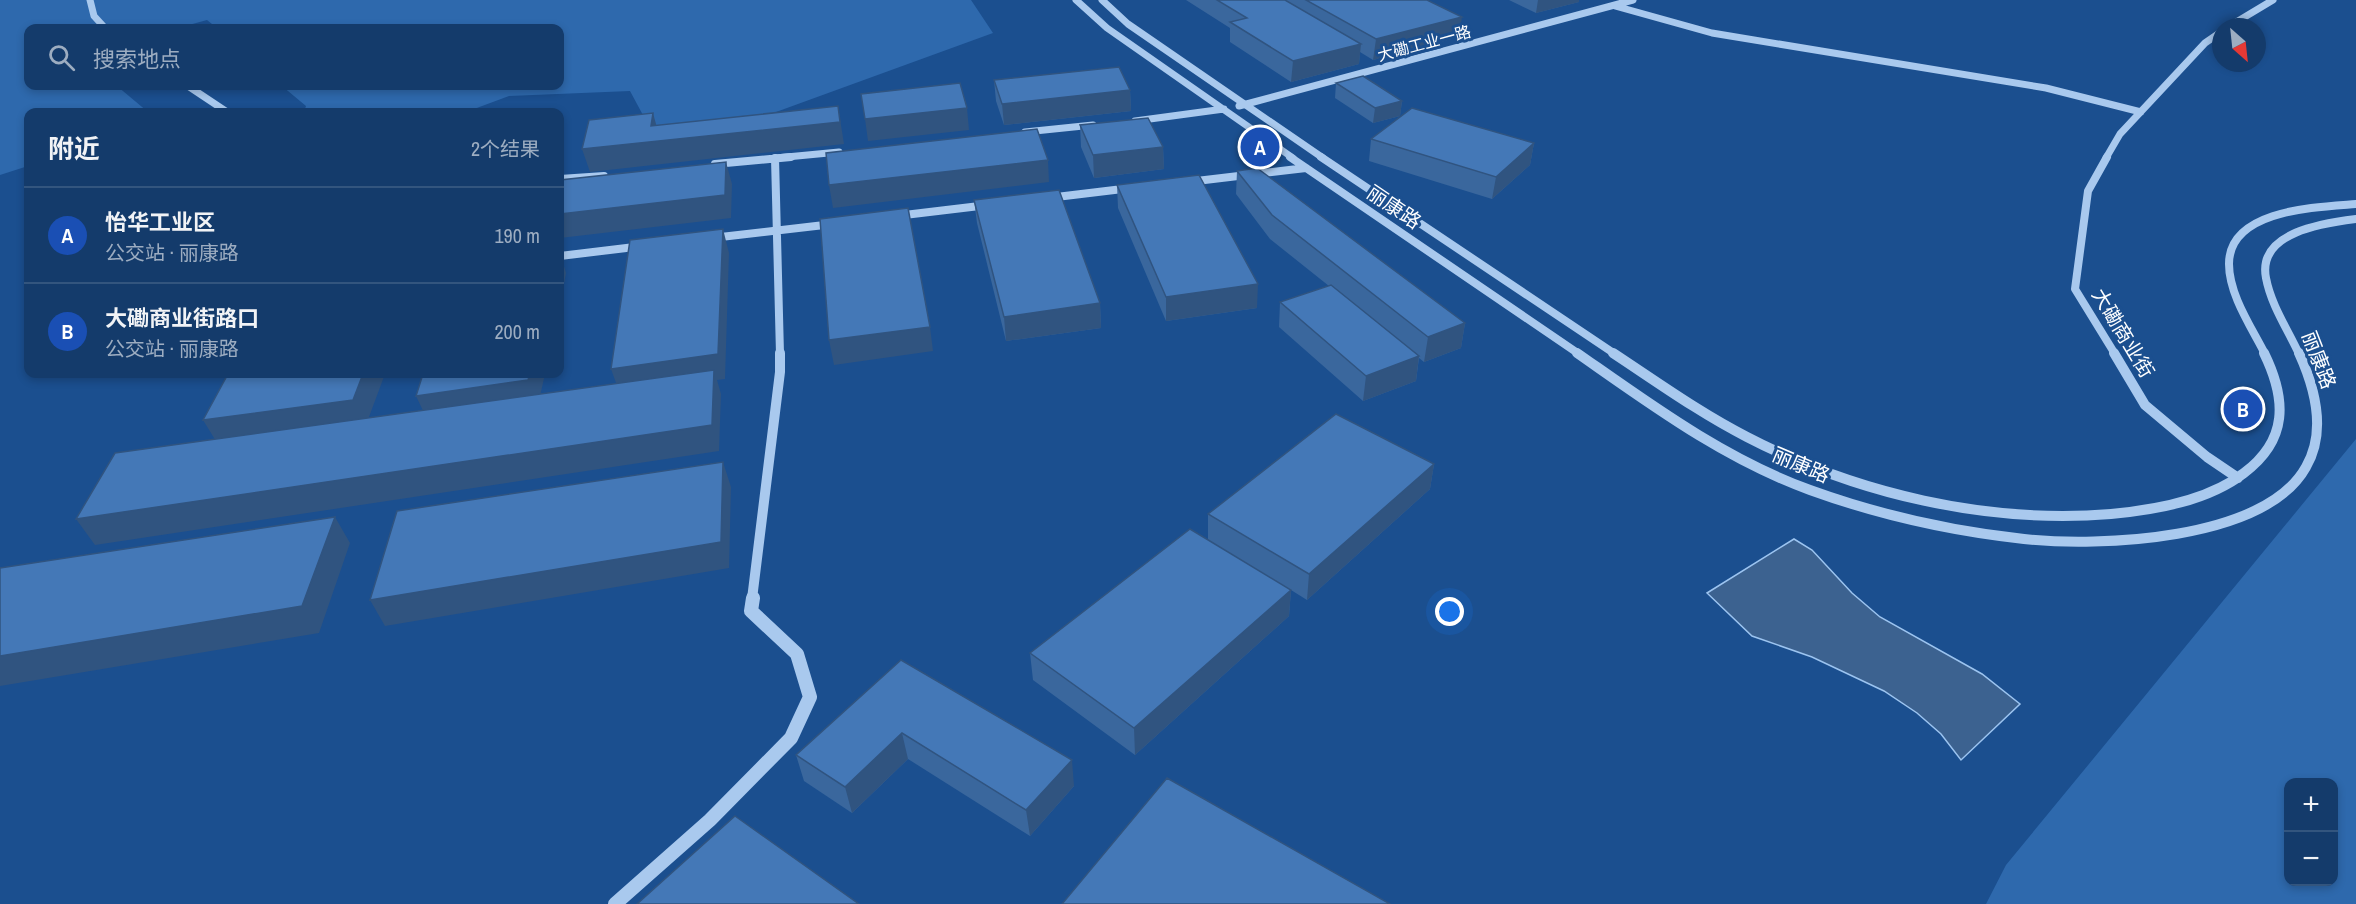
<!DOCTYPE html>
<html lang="zh">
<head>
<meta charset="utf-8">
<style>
  body { margin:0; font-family:"Archivo Narrow","Noto Sans SC",sans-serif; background:#1d4271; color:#f1f3f6 }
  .controls { position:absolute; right:18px; bottom:18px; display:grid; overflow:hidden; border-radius:12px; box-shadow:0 3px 9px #0003 }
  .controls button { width:54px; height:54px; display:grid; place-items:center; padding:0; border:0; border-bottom:2px solid #33557e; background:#143b6b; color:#f1f3f6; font:30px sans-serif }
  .compass { position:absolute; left:2212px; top:18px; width:54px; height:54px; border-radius:50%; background:#143b6b; box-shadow:0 3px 9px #0003; rotate:153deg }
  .you { position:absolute; left:1450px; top:612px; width:21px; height:21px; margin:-15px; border:4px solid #fff; border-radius:50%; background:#1a73e8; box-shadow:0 0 0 9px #1a73e833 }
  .badge { display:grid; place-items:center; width:39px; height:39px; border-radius:50%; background:#d6ab8b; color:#fff; font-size:20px; font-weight:700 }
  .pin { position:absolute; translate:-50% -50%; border:3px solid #fff; box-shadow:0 2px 6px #0006 }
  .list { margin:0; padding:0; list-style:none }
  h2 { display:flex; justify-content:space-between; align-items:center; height:78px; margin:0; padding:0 24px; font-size:26px }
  h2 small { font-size:20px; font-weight:400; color:#9dadc1 }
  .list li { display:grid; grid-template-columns:39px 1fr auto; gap:18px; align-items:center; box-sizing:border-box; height:96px; padding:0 24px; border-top:2px solid #33557e }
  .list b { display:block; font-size:22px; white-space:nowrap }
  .list p { margin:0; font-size:20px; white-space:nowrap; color:#9dadc1 }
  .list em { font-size:20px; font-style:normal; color:#9dadc1 }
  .icon { flex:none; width:33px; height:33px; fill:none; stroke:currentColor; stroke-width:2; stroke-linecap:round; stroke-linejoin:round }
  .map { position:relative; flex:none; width:2356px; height:904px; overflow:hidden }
  .search { position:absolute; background:#143b6b; box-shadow:0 3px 9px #0003; left:24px; top:24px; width:540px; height:66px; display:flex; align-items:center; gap:15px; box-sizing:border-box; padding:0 21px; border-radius:12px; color:#9dadc1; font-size:22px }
  .panel { position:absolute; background:#143b6b; box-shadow:0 3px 9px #0003; left:24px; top:108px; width:540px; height:270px; border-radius:12px }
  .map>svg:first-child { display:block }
  .green { fill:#2e69ad; fill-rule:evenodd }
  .water { fill:#3c6290; stroke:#9cc4f0; stroke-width:1.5 }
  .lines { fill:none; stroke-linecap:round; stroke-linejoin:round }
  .minor-far3 { stroke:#a9c9ee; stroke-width:7 }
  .minor-far2 { stroke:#a9c9ee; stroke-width:8 }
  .minor-far1 { stroke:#a9c9ee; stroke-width:10 }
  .minor { stroke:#a9c9ee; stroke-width:14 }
  .wall { fill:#3a679d }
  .shaded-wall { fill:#305480 }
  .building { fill:#4478b7; stroke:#305480; stroke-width:1.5 }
  .labels { text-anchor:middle; stroke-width:6; stroke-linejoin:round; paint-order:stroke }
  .far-street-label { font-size:16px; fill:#fff; stroke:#1b4f8f }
  .street-label { font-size:20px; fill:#fff; stroke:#1b4f8f }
</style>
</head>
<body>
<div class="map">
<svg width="2356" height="904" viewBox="0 0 2356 904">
  <rect width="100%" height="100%" fill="#1b4f8f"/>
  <!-- green -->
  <path class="green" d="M 0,0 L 971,0 L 993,33 L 765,116 L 651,130 L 630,91 L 509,96 L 466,112 L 304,112 L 306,106 L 282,86 L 560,86 L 560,28 L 217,28 L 207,20 L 178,28 L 28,28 L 28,86 L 117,86 L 148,112 L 28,112 L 28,166 L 0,175 Z
    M 2356,439 L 2356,904 L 1986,904 L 2006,865 ZM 2288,782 L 2334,782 L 2334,882 L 2288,882 Z"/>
  <!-- water -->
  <path class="water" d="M 1794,539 L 1812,550 L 1852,593 L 1880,617 L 1982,674 L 2020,704 L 1961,760 L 1941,734 L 1917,713 L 1884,691 L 1812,657 L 1752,636 L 1707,593 Z"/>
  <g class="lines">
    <!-- minor-far3 -->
    <path class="minor-far3" d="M 90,0 L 94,16 L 105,28
      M 1076,0 L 1107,28 L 1293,158
      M 1102,0 L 1128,24 L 1323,158
      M 1615,6 L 1712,33 L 2046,88 L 2141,112
      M 2228,27 L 2273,0
      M 188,86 L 227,112
      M 1239,106 L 1633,0
      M 1135,121 L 1224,109
      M 1025,132 L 1093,125
      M 776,158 L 839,152
      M 2106,158 L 2120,134 L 2205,43 L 2221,32"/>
    <!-- minor-far2 -->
    <path class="minor-far2" d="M 1290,157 L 1579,354
      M 1321,157 L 1615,354
      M 2107,157 L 2088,191 L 2075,289 L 2115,354
      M 775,158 L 780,354
      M 715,164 L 791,157
      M 560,179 L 604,176
      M 1188,182 L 1306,168
      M 1048,198 L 1131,188
      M 896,216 L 988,205
      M 712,238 L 833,224
      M 560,256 L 643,246
      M 2265,354 C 2252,328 2229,295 2229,264 C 2229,209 2318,207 2356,204
      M 2299,354 C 2288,330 2271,305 2266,278 C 2257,232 2324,223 2356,219"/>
    <!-- minor-far1 -->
    <path class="minor-far1" d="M 1577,353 C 1650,404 1724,459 1810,490 C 1879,515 1951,531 2024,539 C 2098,547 2265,541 2306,467 C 2327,431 2315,388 2299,353
      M 1613,353 C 1657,382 1700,413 1747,437 C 1857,494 1987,524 2111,514 C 2155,510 2208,501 2244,473 C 2288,440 2287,400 2264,353
      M 2114,353 L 2145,405 L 2207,457 L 2238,478
      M 752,599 L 780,372 L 780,353"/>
    <!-- minor -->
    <path class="minor" d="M 615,904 L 710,820 L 791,738 L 810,697 L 797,654 L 751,611 L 753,598"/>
  </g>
  <!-- wall -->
  <path class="wall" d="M 1186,0 L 1427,0 L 1459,37 L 1373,60 L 1360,52 L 1359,64 L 1291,82 L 1230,42 L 1230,28 Z
    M 1509,0 L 1579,0 L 1579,2 L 1536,13 Z
    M 994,80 L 1130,90 L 1131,111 L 1004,125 L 996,101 Z
    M 1336,83 L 1402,101 L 1400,116 L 1373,123 L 1335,98 Z
    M 1080,125 L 1163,147 L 1164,169 L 1094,178 L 1081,147 Z
    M 1371,139 L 1534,143 L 1530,165 L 1492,199 L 1369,161 Z
    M 1237,171 L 1465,323 L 1461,348 L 1424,362 L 1419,358 L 1416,381 L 1363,401 L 1279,327 L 1280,302 L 1329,286 L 1270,239 L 1236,194 Z
    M 1117,185 L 1257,308 L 1166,321 L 1118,208 Z
    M 974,200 L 1100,303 L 1101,328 L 1006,341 L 977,223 Z
    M 1434,464 L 1430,489 L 1307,600 L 1291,590 L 1289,616 L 1135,755 L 1033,680 L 1030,653 L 1208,540 L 1208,514 Z
    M 901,660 L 1074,786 L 1030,836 L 908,759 L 852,813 L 804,781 L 796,755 Z"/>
  <!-- shaded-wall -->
  <path class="shaded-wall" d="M 1538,0 L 1579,0 L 1579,2 L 1536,13 Z
    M 1462,17 L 1459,37 L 1373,60 L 1376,39 Z
    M 1361,44 L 1359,64 L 1291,82 L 1293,61 Z
    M 1130,90 L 1131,111 L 1004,125 L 1002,104 Z
    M 1402,101 L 1400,116 L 1373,123 L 1375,108 Z
    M 838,106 L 844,144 L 590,172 L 582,149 L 651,126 L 653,113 L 659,135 Z
    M 967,108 L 969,130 L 868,141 L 865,119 Z
    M 1534,143 L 1530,165 L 1492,199 L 1496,177 Z
    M 1163,147 L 1164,169 L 1094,178 L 1093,155 Z
    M 1048,160 L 1049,182 L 833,208 L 829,185 Z
    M 726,162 L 732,184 L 731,218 L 560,238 L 560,214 Z
    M 723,229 L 729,253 L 725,379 L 717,380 L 721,394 L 719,451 L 95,545 L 76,519 L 620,394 L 611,369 Z
    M 560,253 L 566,273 L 560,305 Z
    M 1258,284 L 1257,308 L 1166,321 L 1166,297 Z
    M 1100,303 L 1101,328 L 1006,341 L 1004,317 Z
    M 1465,323 L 1461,348 L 1424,362 L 1428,337 Z
    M 930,327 L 933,351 L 834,365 L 829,340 Z
    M 1419,356 L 1416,381 L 1363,401 L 1366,376 Z
    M 363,374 L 385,374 L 366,425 L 219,446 L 203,420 Z
    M 530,374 L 545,374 L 538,405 L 428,421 L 416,396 Z
    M 723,462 L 731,487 L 729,568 L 385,626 L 370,600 Z
    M 1434,464 L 1430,489 L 1307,600 L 1309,574 Z
    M 335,517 L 350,543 L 319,633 L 0,686 L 0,656 Z
    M 1291,590 L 1289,616 L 1135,755 L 1134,728 Z
    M 902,733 L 908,759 L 852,813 L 845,787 Z
    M 1072,760 L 1074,786 L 1030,836 L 1026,810 Z"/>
  <!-- building -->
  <path class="building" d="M 1217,0 L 1285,0 L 1361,44 L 1293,61 L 1230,22 L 1247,18 Z
    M 1306,0 L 1427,0 L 1462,17 L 1376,39 Z
    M 1119,67 L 1130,90 L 1002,104 L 994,80 Z
    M 1363,76 L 1402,101 L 1375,108 L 1336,83 Z
    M 960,83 L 967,108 L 865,119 L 861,94 Z
    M 838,106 L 840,122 L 582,149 L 589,120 L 653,113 L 651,126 Z
    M 1412,108 L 1534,143 L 1496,177 L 1371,139 Z
    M 1148,118 L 1163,147 L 1093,155 L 1080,125 Z
    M 1037,129 L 1048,160 L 829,185 L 826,153 Z
    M 726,162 L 725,195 L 560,214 L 560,180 Z
    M 1257,168 L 1465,323 L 1428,337 L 1272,215 L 1237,171 Z
    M 1199,175 L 1258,284 L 1166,297 L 1117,185 Z
    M 1059,190 L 1100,303 L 1004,317 L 974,200 Z
    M 908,208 L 930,327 L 829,340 L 820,219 Z
    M 723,229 L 718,354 L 611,369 L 630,240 Z
    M 1331,285 L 1419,356 L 1366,376 L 1280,302 Z
    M 714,370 L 712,425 L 76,519 L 115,453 Z
    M 228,374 L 363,374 L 353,400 L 203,420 Z
    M 423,374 L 530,374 L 528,380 L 416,396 Z
    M 1336,414 L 1434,464 L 1309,574 L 1208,514 Z
    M 723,462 L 721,542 L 370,600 L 397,511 Z
    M 335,517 L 302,606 L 0,656 L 0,568 Z
    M 1190,529 L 1291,590 L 1134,728 L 1030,653 Z
    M 901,660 L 1072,760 L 1026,810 L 902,733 L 845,787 L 796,755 Z
    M 1167,778 L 1390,904 L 1062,904 Z
    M 735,816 L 859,904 L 637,904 Z"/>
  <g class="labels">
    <!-- far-street labels -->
    <g class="far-street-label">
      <text transform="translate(1424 43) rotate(-15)" y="6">大磡工业一路</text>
    </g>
    <!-- street labels -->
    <g class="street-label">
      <text transform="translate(1394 207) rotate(34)" y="7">丽康路</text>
      <text transform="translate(2123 333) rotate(59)" y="7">大磡商业街</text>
      <text transform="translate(2319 360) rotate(69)" y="7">丽康路</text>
      <text transform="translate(1801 465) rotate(23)" y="7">丽康路</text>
    </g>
  </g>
</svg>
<div class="controls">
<button>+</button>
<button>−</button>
</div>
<svg class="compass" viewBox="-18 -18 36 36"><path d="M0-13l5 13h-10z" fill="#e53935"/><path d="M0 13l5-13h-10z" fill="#9dadc1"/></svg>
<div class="you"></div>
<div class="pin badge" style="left:1260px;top:147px;background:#1a4fb4">A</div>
<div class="pin badge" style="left:2243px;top:409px;background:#1a4fb4">B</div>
<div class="search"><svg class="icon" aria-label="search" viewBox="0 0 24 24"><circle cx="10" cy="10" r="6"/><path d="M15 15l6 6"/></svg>搜索地点</div>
<section class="panel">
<h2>附近<small>2个结果</small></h2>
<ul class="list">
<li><span class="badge" style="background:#1a4fb4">A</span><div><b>怡华工业区</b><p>公交站 · 丽康路</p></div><em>190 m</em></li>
<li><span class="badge" style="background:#1a4fb4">B</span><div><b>大磡商业街路口</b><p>公交站 · 丽康路</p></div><em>200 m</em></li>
</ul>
</section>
</div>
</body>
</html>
